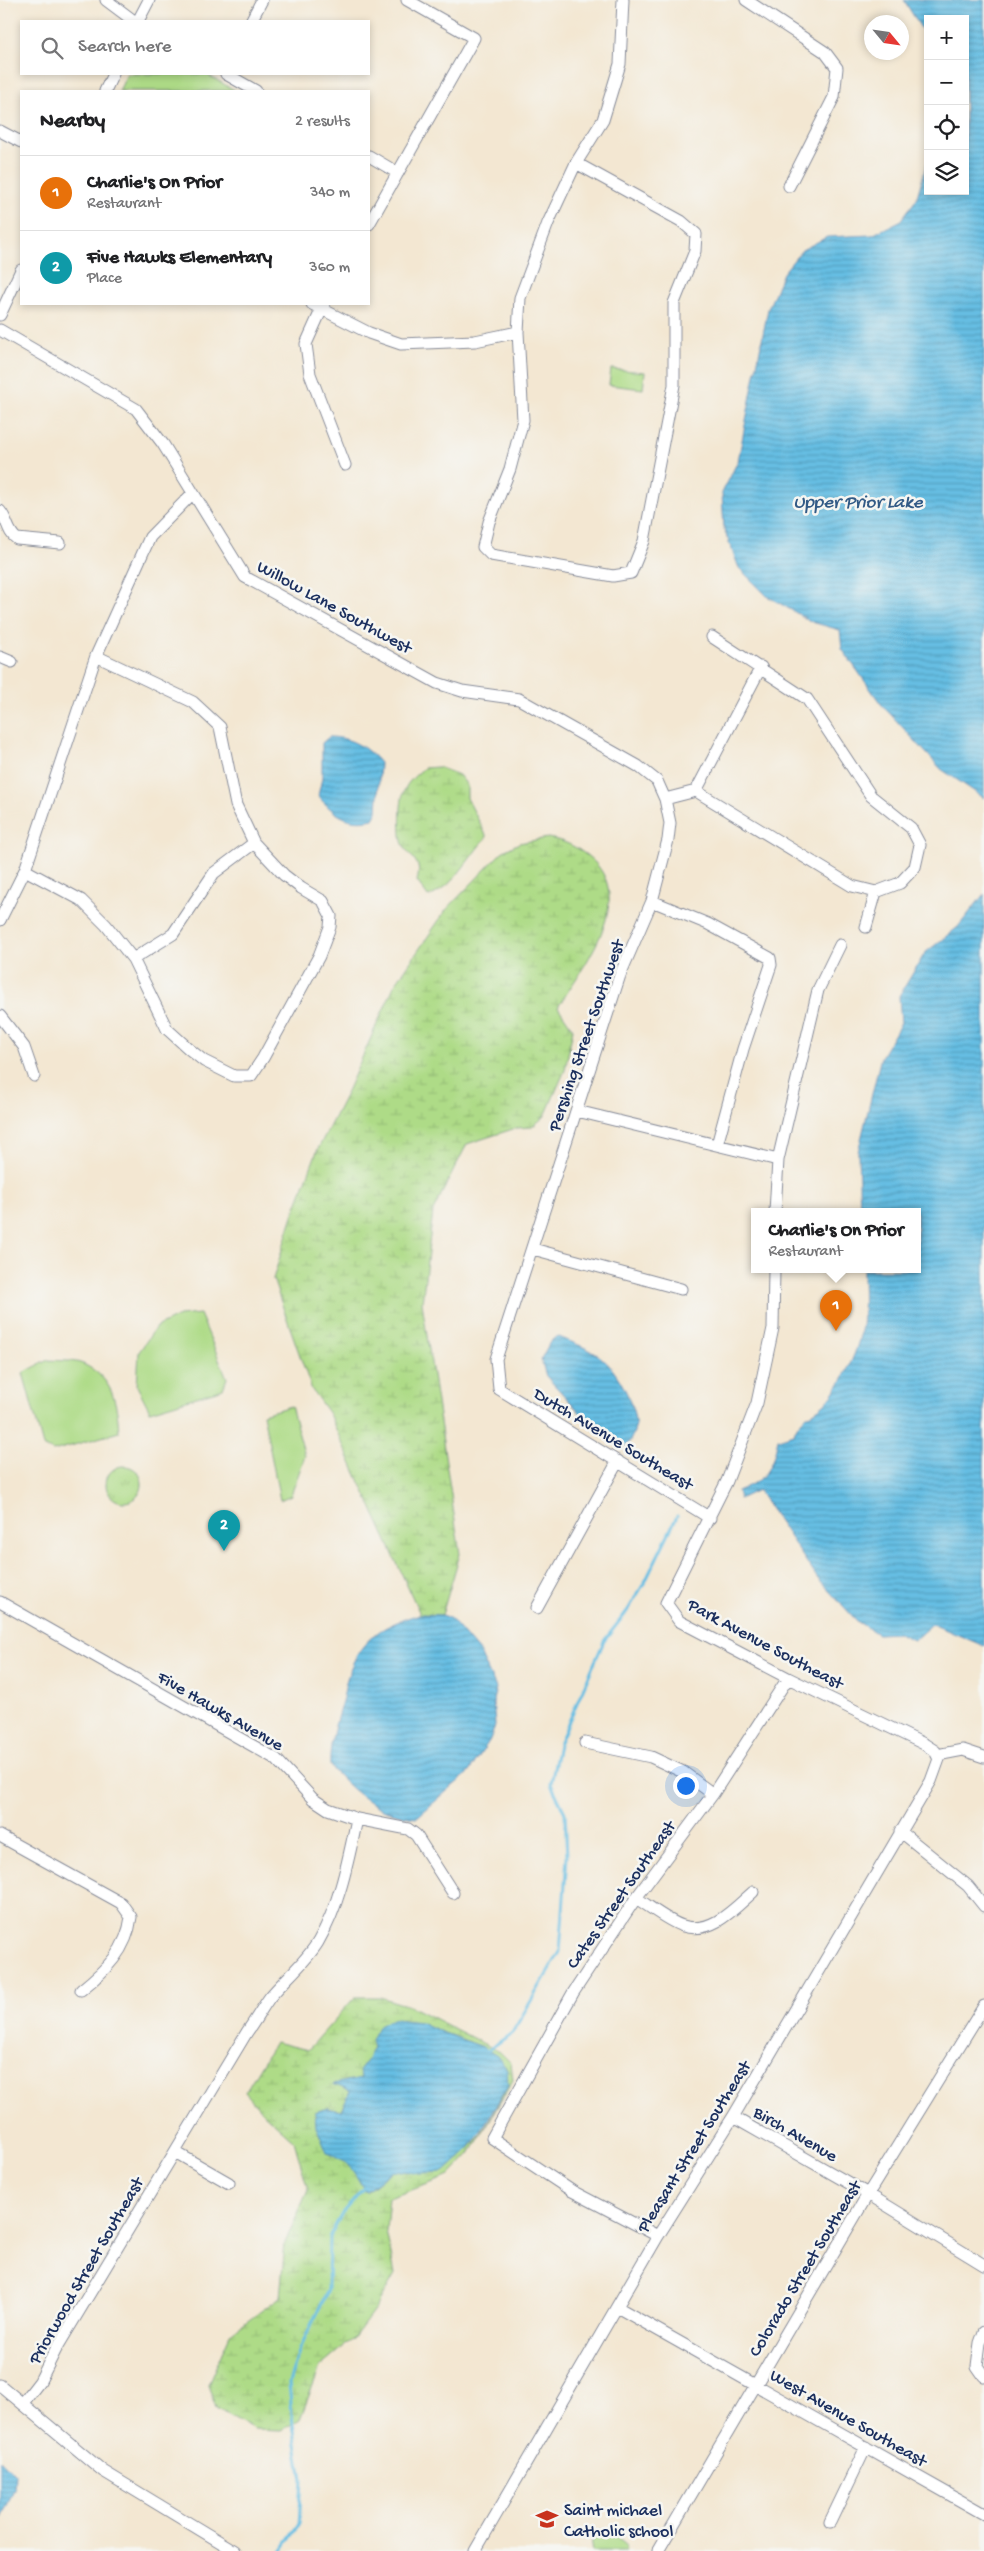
<!DOCTYPE html>
<html lang="en">
<head>
<meta charset="utf-8">
<style>
  body { margin:0; font-family:"Gochi Hand",sans-serif; background:#f2f2f2; color:#202124 }
  .controls { position:absolute; right:15px; top:15px; display:grid; overflow:hidden; border-radius:0px; box-shadow:0 2px 8px #0003 }
  .controls button { width:45px; height:45px; display:grid; place-items:center; padding:0; border:0; border-bottom:1px solid #e0e0e0; background:#fff; color:#202124; font:25px sans-serif }
  .compass { position:absolute; left:864px; top:15px; width:45px; height:45px; border-radius:50%; background:#fff; box-shadow:0 2px 8px #0003; rotate:119deg }
  .you { position:absolute; left:685px; top:1785px; width:18px; height:18px; margin:-12px; border:4px solid #fff; border-radius:50%; background:#1a73e8; box-shadow:0 0 0 8px #1a73e833 }
  .badge { display:grid; place-items:center; width:32px; height:32px; border-radius:50%; background:#7c3aed; color:#fff; font-size:16px; font-weight:700 }
  .pin { position:absolute; translate:-50% -41px; filter:drop-shadow(0 1px 2px #0008) }
  .pin::after { content:''; position:absolute; top:26px; width:18px; height:15px; background:inherit; clip-path:polygon(0 0,100% 0,50% 100%) }
  .popup { position:absolute; left:751px; top:1208px; width:170px; height:65px; box-sizing:border-box; display:grid; place-content:center; border-radius:0px; background:#fff; filter:drop-shadow(0 1px 4px #0005); font-size:16px; white-space:nowrap; color:#757577 }
  .popup b { font-size:19px; color:#202124 }
  .popup::after { content:''; position:absolute; left:50%; top:100%; margin-left:-10px; border:10px solid transparent; border-top-color:#fff }
  .list { margin:0; padding:0; list-style:none }
  h2 { display:flex; justify-content:space-between; align-items:center; height:65px; margin:0; padding:0 20px; font-size:21px }
  h2 small { font-size:16px; font-weight:400; color:#757577 }
  .list li { display:grid; grid-template-columns:32px 1fr auto; gap:15px; align-items:center; box-sizing:border-box; height:75px; padding:0 20px; border-top:1px solid #e0e0e0 }
  .list b { display:block; font-size:19px; white-space:nowrap }
  .list p { margin:0; font-size:16px; white-space:nowrap; color:#757577 }
  .list em { font-size:16px; font-style:normal; color:#757577 }
  .icon { flex:none; width:28px; height:28px; fill:none; stroke:currentColor; stroke-width:2; stroke-linecap:round; stroke-linejoin:round }
  .map { position:relative; flex:none; width:984px; height:2551px; overflow:hidden }
  .search { position:absolute; background:#fff; box-shadow:0 2px 8px #0003; left:20px; top:20px; width:350px; height:55px; display:flex; align-items:center; gap:12px; box-sizing:border-box; padding:0 18px; border-radius:0px; color:#757577; font-size:19px }
  .panel { position:absolute; background:#fff; box-shadow:0 2px 8px #0003; left:20px; top:90px; width:350px; height:215px; border-radius:0px }
  .map>svg:first-child { display:block }
  .grass { fill:url(#grass-tufts); stroke:#648572 }
  .wetland { fill:url(#wetland-marsh); stroke:#648572; fill-rule:evenodd }
  .park { fill:#aedb87; stroke:#648572 }
  .water { fill:url(#water-rules); stroke:#4076a0 }
  .lines { fill:none; stroke-linecap:round; stroke-linejoin:round }
  .stream { stroke:#66bee3; stroke-width:3 }
  .minor-casing { stroke:#878b98; stroke-width:13 }
  .minor { stroke:#fff; stroke-width:11 }
  .labels { text-anchor:middle; stroke-width:5; stroke-linejoin:round; paint-order:stroke }
  .street-label { font-size:18px; fill:#1b2f5e; stroke:#f6f6f2 }
  .poi-label { font-size:18px; fill:#1b2f5e; stroke:#f6f6f2; text-anchor:start }
  .water-label { font-size:19px; font-style:italic; fill:#325a86; stroke:#f6f6f2 }
</style>
</head>
<body>
<div class="map">
<svg width="984" height="2551" viewBox="0 0 984 2551">
  <defs>
    <pattern id="grass-tufts" width="24" height="20" patternUnits="userSpaceOnUse" patternTransform="scale(1.25)"><rect width="24" height="20" fill="#aedb87"/><path d="M3 7l-1-3M5 7V3M7 7l1-3M15 17l-1-3M17 17v-4M19 17l1-3" fill="none" stroke="#95bc77"/></pattern>
    <pattern id="wetland-marsh" width="20" height="14" patternUnits="userSpaceOnUse" patternTransform="scale(1.25)"><rect width="20" height="14" fill="#aedb87"/><path d="M1 5h8M5 5V1M11 12h8M15 12V8" fill="none" stroke="#95bc77"/></pattern>
    <pattern id="water-rules" width="6" height="5" patternUnits="userSpaceOnUse" patternTransform="scale(1.25)"><rect width="6" height="5" fill="#66bee3"/><path d="M0 2.5h6" fill="none" stroke="#539bbb"/></pattern>
  </defs>
  <rect width="100%" height="100%" fill="#f6f6f2"/>
  <filter id="ink" filterUnits="userSpaceOnUse"><feTurbulence type="fractalNoise" baseFrequency=".02" numOctaves="2"/><feDisplacementMap in="SourceGraphic" scale="10" xChannelSelector="R" yChannelSelector="G"/><feConvolveMatrix kernelMatrix="1 2 1 2 8 2 1 2 1" color-interpolation-filters="sRGB"/></filter>
  <filter id="wash" filterUnits="userSpaceOnUse"><feTurbulence type="fractalNoise" baseFrequency=".0096" numOctaves="4" result="noise"/><feDisplacementMap in="SourceGraphic" scale="20" xChannelSelector="R" yChannelSelector="G"/><feGaussianBlur stdDeviation="1.12" result="paint"/><feColorMatrix in="noise" values="0 0 0 0 0 0 0 0 0 0 0 0 0 0 0 0 0 1.4 0 .05"/><feComposite in="paint" operator="in"/></filter>
  <g filter="url(#wash)">
    <rect width="100%" height="100%" fill="#f3e7d2"/>
    <!-- grass -->
    <path class="grass" d="M106 1484a18 18 0 1 1 36 0a18 18 0 1 1-36 0Z"/>
    <!-- wetland -->
    <path class="wetland" d="M 438,767 L 459,775 L 467,785 L 467,798 L 487,837 C 468,857 454,888 428,897 L 417,881 C 423,859 410,860 403,844 C 399,836 400,799 404,791 C 408,781 416,775 424,768 Z
      M 548,838 C 565,841 575,846 589,857 C 639,899 583,966 558,1007 L 573,1029 L 565,1070 L 545,1116 L 532,1127 L 516,1128 L 467,1144 L 433,1211 L 422,1303 L 460,1554 L 442,1615 L 420,1614 L 329,1414 L 312,1390 L 273,1279 L 293,1215 L 317,1151 L 345,1096 L 394,986 L 446,910 L 502,852 L 519,843 Z
      M 355,1997 L 380,1997 L 412,2007 L 500,2052 L 511,2063 L 513,2080 L 470,2154 L 448,2177 L 389,2198 L 386,2230 L 395,2274 L 376,2308 L 353,2339 L 320,2367 L 300,2419 L 282,2430 L 254,2429 L 216,2408 L 208,2385 L 230,2334 L 280,2297 L 285,2243 L 308,2190 L 294,2141 L 264,2114 L 245,2092 L 275,2042 L 308,2050 ZM 420,2022 L 441,2032 L 483,2047 L 508,2085 C 499,2102 481,2139 467,2150 C 459,2157 405,2171 393,2170 L 366,2192 C 361,2184 358,2174 352,2168 C 330,2145 318,2148 315,2112 L 328,2108 L 341,2111 L 350,2091 L 335,2084 L 361,2078 L 373,2048 Z"/>
    <!-- park -->
    <path class="park" d="M 127,74 L 206,74 L 236,91 L 119,91 Z
      M 611,369 L 645,372 L 643,389 L 609,385 Z
      M 200,1314 L 227,1378 L 223,1389 L 150,1411 L 137,1386 L 139,1352 L 156,1327 L 179,1316 Z
      M 48,1360 C 59,1361 74,1360 83,1364 C 113,1378 117,1402 119,1432 L 53,1451 L 43,1446 L 23,1373 Z
      M 291,1406 L 305,1456 L 291,1495 L 280,1500 L 263,1414 Z
      M 607,2530 L 625,2544 L 627,2551 L 592,2551 L 591,2545 L 595,2532 Z"/>
    <!-- water -->
    <path class="water" d="M 904,0 L 984,0 L 984,798 L 941,769 L 881,704 L 842,649 L 840,630 L 812,622 L 767,596 L 739,568 L 724,529 L 722,493 L 738,461 L 768,309 L 783,273 L 802,250 L 827,237 L 872,235 L 900,221 L 916,200 L 928,160 L 928,191 L 965,191 L 965,19 L 928,19 L 928,46 L 924,33 Z
      M 329,737 C 350,737 367,747 380,763 L 377,812 L 373,819 C 347,825 334,814 318,796 L 322,778 L 322,743 Z
      M 984,894 L 984,1646 L 932,1624 L 914,1640 L 898,1633 L 878,1634 L 858,1622 L 818,1579 L 758,1490 L 739,1499 L 737,1491 C 767,1479 771,1470 778,1439 L 794,1434 C 798,1418 811,1415 823,1405 C 840,1390 857,1354 861,1331 C 865,1312 863,1289 863,1270 L 917,1270 L 917,1212 L 860,1212 L 858,1152 L 881,1057 L 901,1023 L 899,996 L 925,953 L 958,927 Z
      M 557,1336 C 570,1342 584,1346 596,1354 C 614,1364 634,1401 635,1422 C 636,1430 632,1437 628,1444 L 623,1446 L 601,1435 L 546,1376 L 541,1359 L 550,1342 Z
      M 420,1614 L 442,1615 L 451,1619 L 480,1653 L 496,1688 L 493,1700 L 495,1725 L 491,1738 L 469,1772 L 416,1818 C 379,1814 353,1793 330,1766 C 329,1743 336,1721 343,1698 C 345,1691 345,1683 348,1676 C 360,1637 384,1625 420,1614 Z
      M 396,2019 L 420,2022 L 441,2032 L 483,2047 L 497,2056 L 507,2069 L 508,2085 L 482,2129 L 467,2151 L 444,2172 L 420,2173 L 393,2170 L 365,2192 C 355,2173 348,2159 327,2153 L 316,2126 L 315,2112 L 328,2108 L 341,2111 L 350,2091 L 333,2084 L 361,2078 L 360,2070 L 373,2048 L 371,2040 C 377,2026 382,2022 396,2019 Z
      M 0,2459 L 15,2474 L 14,2490 L 0,2521 Z"/>
    <g class="lines">
      <!-- stream -->
      <path class="stream" d="M 487,2051 L 512,2033 L 560,1952 L 567,1857 L 565,1813 L 551,1784 L 559,1744 L 604,1641 L 628,1610 L 646,1580 L 677,1516
        M 281,2551 L 299,2524 L 302,2480 L 293,2425 L 289,2383 L 300,2348 L 328,2290 L 329,2237 L 343,2212 L 365,2186"/>
    </g>
  </g>
  <g filter="url(#ink)">
    <g class="lines">
      <!-- minor casing -->
      <g class="minor-casing">
        <path id="minor" d="M 106,0 L 134,21
          M 746,0 L 825,52 L 837,68 L 834,97 L 789,186
          M 138,21 L 149,0
          M 251,21 L 262,0
          M 226,74 L 256,91
          M 105,91 L 113,74
          M 0,131 L 21,142
          M 369,156 L 398,173
          M 576,163 L 681,221 L 696,234 L 695,251 L 674,303 L 674,385 L 644,541 L 631,573 L 613,576 L 491,555 L 483,547 L 489,522 L 510,469 L 523,420 L 518,332 L 520,298 L 548,223 L 576,163 L 603,120 L 620,64 L 623,0
          M 369,224 L 474,38 L 407,0
          M 312,304 L 369,333 L 401,344 L 475,341 L 518,332
          M 324,304 L 306,344 L 310,374 L 345,465
          M 0,315 L 21,270
          M 0,330 L 136,409 L 163,444 L 245,577 L 437,683 L 462,691 L 519,699 L 638,766 L 657,781 L 665,799
          M 0,511 C 8,520 7,532 17,539 L 60,543
          M 0,657 L 12,662
          M 696,791 L 852,886 L 876,892 L 900,883 L 915,867 L 920,845 L 911,828 L 871,796 L 807,699 L 712,637
          M 25,870 L 81,900 L 106,925 L 133,959 L 167,1029 L 189,1049 L 204,1061 L 234,1076 L 251,1076 L 263,1058 L 319,956 L 330,927 L 331,916 L 323,901 L 301,888 L 284,875 L 254,843 L 236,805 L 220,727 L 193,702 L 96,656
          M 652,901 L 708,924 L 770,958 L 771,965 L 743,1049 L 717,1145
          M 0,920 L 25,870 L 96,656 L 150,537 L 192,494
          M 866,927 L 876,892
          M 133,959 L 173,934 L 214,873 L 254,843
          M 0,1016 L 24,1047 L 34,1076
          M 577,1111 L 778,1160
          M 775,1212 L 778,1160 L 818,990 L 840,945
          M 533,1249 L 681,1289
          M 710,1518 L 499,1389 L 496,1359 L 620,975 L 652,901 L 668,840 L 670,823 L 665,799 L 696,791 L 761,667
          M 0,1602 L 276,1759 L 313,1799 L 328,1809 L 357,1819 L 408,1829 L 416,1835 L 453,1893
          M 537,1608 L 618,1461
          M 585,1743 L 651,1757 L 683,1772 L 713,1794
          M 937,1755 L 963,1750 L 984,1757
          M 900,1831 L 968,1886 L 984,1906
          M 0,1836 L 121,1903 L 131,1917 C 127,1950 106,1970 81,1990
          M 636,1898 C 649,1906 669,1922 683,1926 C 711,1935 734,1909 753,1892
          M 733,2117 L 868,2194 L 984,2265
          M 175,2152 L 229,2183
          M 658,2236 L 572,2191 L 492,2138 L 573,1993 L 636,1898 L 713,1794 L 788,1678
          M 617,2307 L 984,2514
          M 984,2332 L 980,2343 L 977,2366 L 984,2376
          M 0,2385 L 103,2471 L 235,2551
          M 23,2403 L 40,2381 L 55,2351 L 247,2032 C 255,2021 262,2008 270,1997 C 286,1978 305,1963 318,1942 C 340,1904 348,1861 357,1819
          M 830,2522 L 866,2447
          M 475,2551 L 658,2236 L 733,2117 L 931,1781 L 939,1759 L 935,1751 L 924,1744 L 788,1678 L 679,1621 L 666,1603 L 727,1481 L 757,1403 L 773,1328 L 774,1270
          M 658,2551 L 868,2194 L 984,2006"/>
      </g>
      <!-- minor -->
      <use href="#minor" class="minor"/>
    </g>
  </g>
  <!-- icons -->
  <defs>
    <g id="school-bare" transform="scale(1.725)"><path d="M0-5L7-2L0 1L-7-2ZM-4 1L0 2.5L4 1V4Q0 6-4 4Z" fill="#c8321e" stroke="#f6f6f2" stroke-width="2.5" paint-order="stroke"/></g>
  </defs>
  <g fill-rule="evenodd">
    <use href="#school-bare" x="547" y="2519"/>
  </g>
  <g class="labels">
    <!-- street labels -->
    <g class="street-label">
      <text transform="translate(335 606) rotate(29)" y="6">Willow Lane Southwest</text>
      <text transform="translate(585 1035) rotate(-71)" y="6">Pershing Street Southwest</text>
      <text transform="translate(614 1438) rotate(31)" y="6">Dutch Avenue Southeast</text>
      <text transform="translate(766 1643) rotate(28)" y="6">Park Avenue Southeast</text>
      <text transform="translate(221 1710) rotate(30)" y="6">Five Hawks Avenue</text>
      <text transform="translate(620 1894) rotate(-55)" y="6">Cates Street Southeast</text>
      <text transform="translate(796 2133) rotate(30)" y="6">Birch Avenue</text>
      <text transform="translate(693 2146) rotate(-58)" y="6">Pleasant Street Southeast</text>
      <text transform="translate(804 2268) rotate(-59)" y="6">Colorado Street Southeast</text>
      <text transform="translate(85 2270) rotate(-60)" y="6">Priorwood Street Southeast</text>
      <text transform="translate(849 2417) rotate(30)" y="6">West Avenue Southeast</text>
    </g>
    <!-- poi labels -->
    <g class="poi-label">
      <text x="564" y="2515">Saint michael<tspan x="564" dy="21">Catholic school</tspan></text>
    </g>
    <!-- water labels -->
    <g class="water-label">
      <text x="858" y="507">Upper Prior Lake</text>
    </g>
  </g>
</svg>
<div class="controls">
<button>+</button>
<button>−</button>
<button><svg class="icon" aria-label="locate" viewBox="0 0 24 24"><circle cx="12" cy="12" r="6"/><path d="M12 2v4M12 18v4M2 12h4M18 12h4"/></svg></button>
<button><svg class="icon" aria-label="layers" viewBox="0 0 24 24"><path d="M12 4l9 5-9 5-9-5zM3 14l9 5 9-5"/></svg></button>
</div>
<svg class="compass" viewBox="-18 -18 36 36"><path d="M0-13l5 13h-10z" fill="#e53935"/><path d="M0 13l5-13h-10z" fill="#757577"/></svg>
<div class="you"></div>
<div class="pin badge" style="left:836px;top:1331px;background:#e8710a">1</div>
<div class="popup"><b>Charlie's On Prior</b>Restaurant</div>
<div class="pin badge" style="left:224px;top:1551px;background:#0f9aa8">2</div>
<div class="search"><svg class="icon" aria-label="search" viewBox="0 0 24 24"><circle cx="10" cy="10" r="6"/><path d="M15 15l6 6"/></svg>Search here</div>
<section class="panel">
<h2>Nearby<small>2 results</small></h2>
<ul class="list">
<li><span class="badge" style="background:#e8710a">1</span><div><b>Charlie's On Prior</b><p>Restaurant</p></div><em>340 m</em></li>
<li><span class="badge" style="background:#0f9aa8">2</span><div><b>Five Hawks Elementary</b><p>Place</p></div><em>360 m</em></li>
</ul>
</section>
</div>
</body>
</html>
